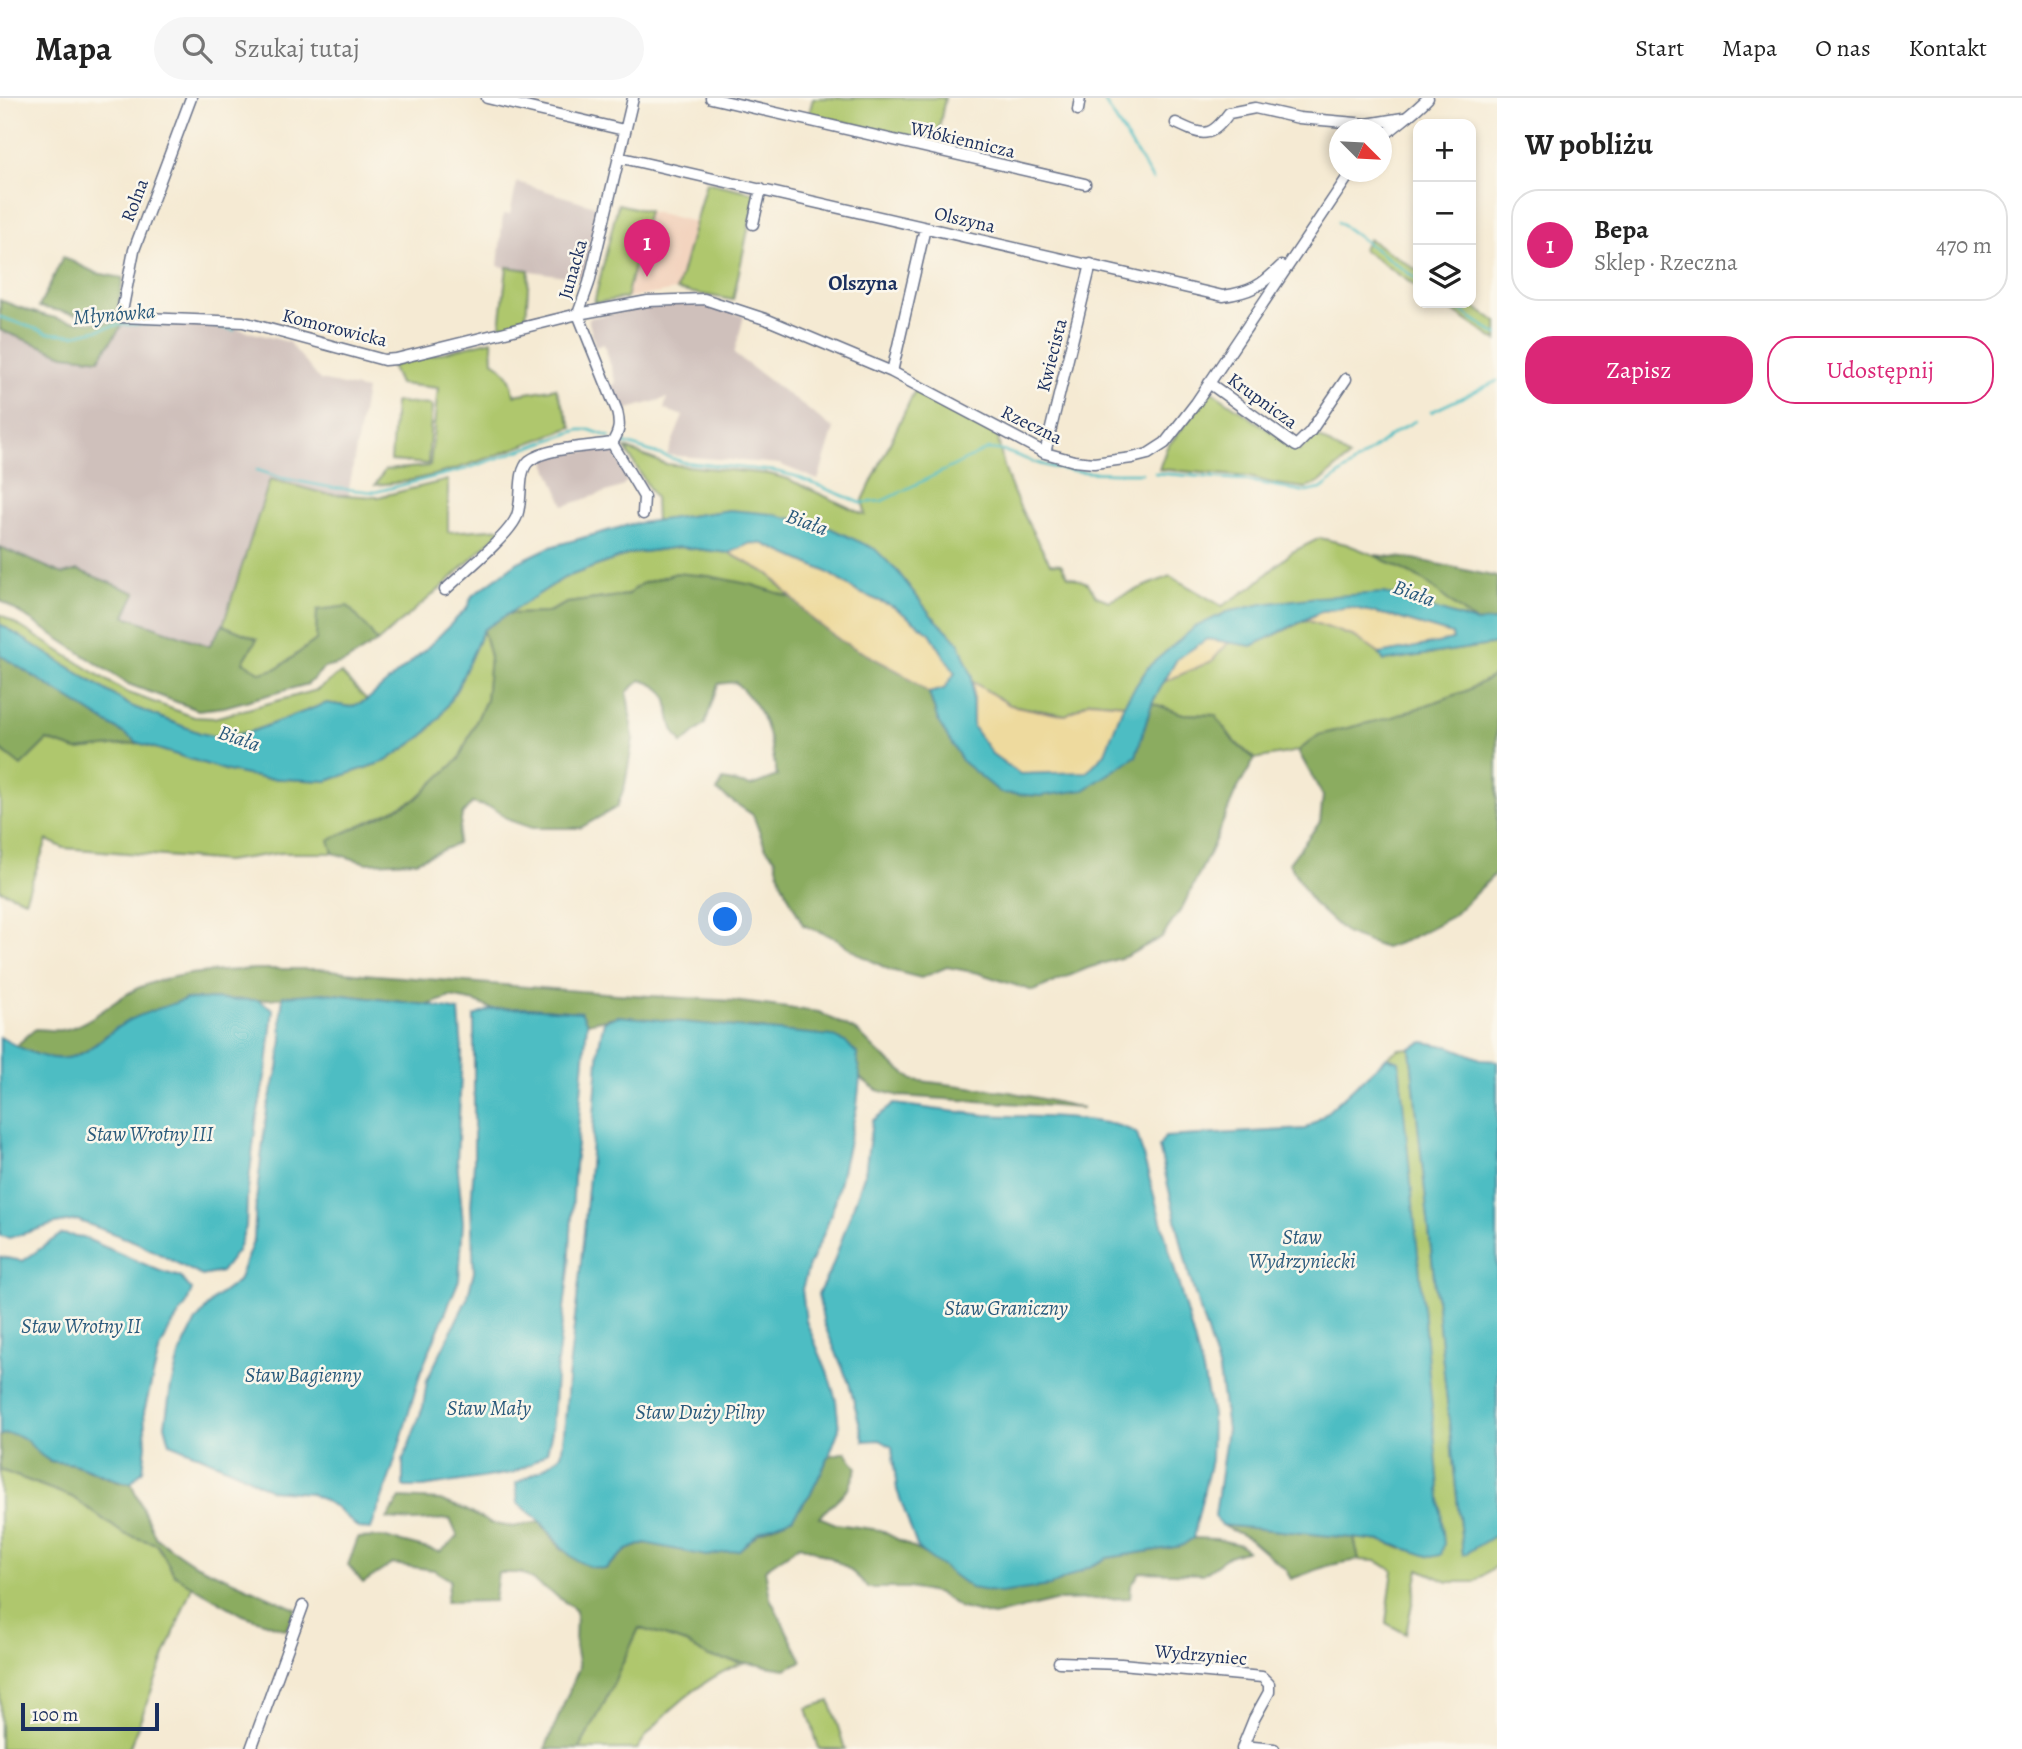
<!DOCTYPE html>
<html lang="pl">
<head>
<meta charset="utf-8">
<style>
  body { margin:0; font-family:Alegreya,serif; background:#f6f6f6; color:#222 }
  .controls { position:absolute; right:21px; top:21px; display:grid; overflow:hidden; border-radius:14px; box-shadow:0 4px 10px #0003 }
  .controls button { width:63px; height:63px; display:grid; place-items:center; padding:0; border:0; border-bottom:2px solid #e0e0e0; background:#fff; color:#222; font:35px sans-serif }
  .compass { position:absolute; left:1329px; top:21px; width:63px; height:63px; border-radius:50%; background:#fff; box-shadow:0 4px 10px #0003; rotate:114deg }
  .scale { position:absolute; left:21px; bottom:18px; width:138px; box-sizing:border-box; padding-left:7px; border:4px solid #1b2f5e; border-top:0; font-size:19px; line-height:24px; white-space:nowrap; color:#1b2f5e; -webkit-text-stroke:5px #fbf7ec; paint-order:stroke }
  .you { position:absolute; left:726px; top:822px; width:24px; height:24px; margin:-18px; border:5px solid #fff; border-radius:50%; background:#1a73e8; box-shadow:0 0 0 10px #1a73e833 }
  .badge { display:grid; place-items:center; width:46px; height:46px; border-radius:50%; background:#db2777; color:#fff; font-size:23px; font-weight:700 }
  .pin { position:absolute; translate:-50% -58px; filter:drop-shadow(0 2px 4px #0008) }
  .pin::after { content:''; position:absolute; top:37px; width:24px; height:21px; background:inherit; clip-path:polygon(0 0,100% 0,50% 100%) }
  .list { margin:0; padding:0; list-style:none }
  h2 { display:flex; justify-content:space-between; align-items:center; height:91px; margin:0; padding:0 28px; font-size:30px }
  h2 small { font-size:23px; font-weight:400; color:#767676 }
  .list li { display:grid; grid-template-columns:46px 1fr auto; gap:21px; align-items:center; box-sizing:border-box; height:112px; margin:0 14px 14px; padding:0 14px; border:2px solid #e0e0e0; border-radius:28px }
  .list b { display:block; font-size:26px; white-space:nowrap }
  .list p { margin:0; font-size:23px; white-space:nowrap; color:#767676 }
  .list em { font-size:23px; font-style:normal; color:#767676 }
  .actions { display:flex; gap:14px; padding:21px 28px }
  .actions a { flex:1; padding:16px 0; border:2px solid #db2777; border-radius:28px; text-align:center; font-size:24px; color:#db2777 }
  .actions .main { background:#db2777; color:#fff }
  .icon { flex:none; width:38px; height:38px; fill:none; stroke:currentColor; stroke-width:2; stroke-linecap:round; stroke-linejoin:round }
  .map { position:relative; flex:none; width:1497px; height:1651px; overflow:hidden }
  header { display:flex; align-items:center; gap:42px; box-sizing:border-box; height:98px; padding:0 35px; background:#fff; border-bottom:2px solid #e0e0e0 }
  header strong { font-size:33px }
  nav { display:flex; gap:38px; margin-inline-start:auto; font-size:24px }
  .search { width:490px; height:63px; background:#f6f6f6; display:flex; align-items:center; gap:18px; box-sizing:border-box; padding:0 24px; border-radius:38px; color:#767676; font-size:26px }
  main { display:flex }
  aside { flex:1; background:#fff }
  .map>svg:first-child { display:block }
  .built { fill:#f3d4bf }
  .industrial { fill:#cfc0bb }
  .green { fill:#afc76d; stroke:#657b66; stroke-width:2 }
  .forest { fill:#8bac60; stroke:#536e5f; stroke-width:2 }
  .sand { fill:#eeda9e; stroke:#84847e; stroke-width:2 }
  .water { fill:#4ebdc3; stroke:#347690; stroke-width:2 }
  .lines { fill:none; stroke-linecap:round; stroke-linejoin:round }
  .stream { stroke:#4ebdc3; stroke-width:2.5 }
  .minor-casing { stroke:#677087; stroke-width:13 }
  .minor { stroke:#fff; stroke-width:10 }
  .labels { text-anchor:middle; stroke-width:5; stroke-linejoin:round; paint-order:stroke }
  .street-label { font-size:19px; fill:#1b2f5e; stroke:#fbf7ec }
  .neighbourhood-label { font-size:21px; font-weight:bold; fill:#1b2f5e; stroke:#fbf7ec }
  .water-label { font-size:21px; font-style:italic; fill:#2a5a7c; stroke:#fbf7ec }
</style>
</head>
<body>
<header>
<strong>Mapa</strong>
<div class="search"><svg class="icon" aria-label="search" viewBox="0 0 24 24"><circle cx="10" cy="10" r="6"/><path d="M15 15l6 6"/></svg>Szukaj tutaj</div>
<nav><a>Start</a><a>Mapa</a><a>O nas</a><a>Kontakt</a></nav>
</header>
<main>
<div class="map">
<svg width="1497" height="1651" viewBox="0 0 1497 1651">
  <rect width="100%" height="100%" fill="#fbf7ec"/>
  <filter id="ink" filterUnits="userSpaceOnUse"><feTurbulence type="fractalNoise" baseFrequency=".0143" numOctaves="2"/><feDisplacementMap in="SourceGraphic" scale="14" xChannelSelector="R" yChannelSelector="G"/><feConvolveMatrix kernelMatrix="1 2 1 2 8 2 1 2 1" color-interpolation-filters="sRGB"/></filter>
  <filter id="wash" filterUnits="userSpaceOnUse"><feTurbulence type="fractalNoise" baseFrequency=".00686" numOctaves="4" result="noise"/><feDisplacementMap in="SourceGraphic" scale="28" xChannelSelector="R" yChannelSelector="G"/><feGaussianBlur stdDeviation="1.57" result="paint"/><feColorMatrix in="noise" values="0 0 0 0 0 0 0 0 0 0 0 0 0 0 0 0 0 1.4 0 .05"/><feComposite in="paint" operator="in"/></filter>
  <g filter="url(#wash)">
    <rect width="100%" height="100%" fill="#f5ead3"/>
    <!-- built -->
    <path class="built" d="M 648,113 L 696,124 L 677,192 L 626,200 Z"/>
    <!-- industrial -->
    <path class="industrial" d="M 517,84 L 598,109 L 584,181 L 498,168 L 503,116 L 510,116 Z
      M 674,205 L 703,206 L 744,218 L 734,256 L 834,331 L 818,382 L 779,366 L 667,357 L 683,318 L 664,311 L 667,300 L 625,312 L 620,307 L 611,288 L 616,285 L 604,246 L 595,249 L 588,220 Z
      M 125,223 L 230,229 L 289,244 L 320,282 L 366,292 L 348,397 L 326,396 L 270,381 L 223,527 L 210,548 L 125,518 L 135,496 L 63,476 L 0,449 L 0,232 L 64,257 Z
      M 613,351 L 629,381 L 621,389 L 564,408 L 545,362 L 555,357 Z"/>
    <!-- green -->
    <path class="green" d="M 813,0 L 945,0 L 936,45 L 809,16 Z
      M 706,84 L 756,95 L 733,202 L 677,192 Z
      M 618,106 L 648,113 L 626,200 L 594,205 Z
      M 1369,141 L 1418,173 L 1418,190 L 1362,151 Z
      M 507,169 L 529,172 L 526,222 L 500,229 Z
      M 1441,205 L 1468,205 L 1497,224 L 1497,243 Z
      M 492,242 L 493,263 C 507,272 512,281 514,297 L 556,290 L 572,329 C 509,352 442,382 375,387 L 385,372 L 430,368 L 438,290 L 399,286 L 391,268 Z
      M 916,290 L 998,337 C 1002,382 1028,426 1050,465 L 1061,466 L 1068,478 L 1088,485 L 1096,498 L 1109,503 L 1170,478 L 1222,508 L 1252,489 L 1292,454 L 1320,440 L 1346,446 L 1374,457 L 1423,482 L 1475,524 L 1384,495 L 1149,568 L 1124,606 L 1090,603 L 1066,617 L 1010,607 L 973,584 L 958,543 L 931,517 L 898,474 L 729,412 L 656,423 L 655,400 L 625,350 L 665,366 L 769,376 L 788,381 L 865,417 L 863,402 Z
      M 1209,291 L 1299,353 L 1316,337 L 1349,359 L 1319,385 L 1306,390 L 1276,386 L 1249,379 L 1159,371 L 1167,349 L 1198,311 Z
      M 395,304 L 432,307 L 428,366 L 391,363 Z
      M 270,381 L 326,396 L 378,399 L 448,382 L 448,434 L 504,430 L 442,489 L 377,544 L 369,532 L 317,512 L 316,542 L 278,570 L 261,575 L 243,564 L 257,541 L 223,527 Z
      M 680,449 L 729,455 L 769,476 L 793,500 L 753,487 L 641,486 L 627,497 L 567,505 L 546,515 L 508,516 L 564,480 L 629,456 Z
      M 0,516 L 126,594 L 194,619 L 214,620 L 317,592 L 341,575 L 367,602 L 351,609 L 327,605 L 253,633 L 221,640 L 200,635 L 131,608 L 0,526 Z
      M 1306,522 C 1331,531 1370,538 1384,563 L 1497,546 L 1497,576 L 1466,593 L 1393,619 L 1319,637 L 1298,653 L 1255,661 L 1235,644 L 1215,617 L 1183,616 L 1152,605 L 1177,560 L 1207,541 L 1252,548 Z
      M 483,532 L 490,559 L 486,602 L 459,661 L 415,702 L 330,741 L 333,755 L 280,755 L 226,763 L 64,750 L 47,742 L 25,802 L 0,792 L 0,652 L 21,667 L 47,642 L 77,652 L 139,645 L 228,673 L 261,680 L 327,683 L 386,663 L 424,637 L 440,619 L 458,589 Z
      M 1410,950 L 1463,1456 L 1497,1436 L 1497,1467 L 1474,1484 L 1448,1484 L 1419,1471 L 1406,1536 L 1386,1525 L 1393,1472 L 1376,1463 L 1359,1462 L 1354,1440 L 1382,1443 L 1402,1451 L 1399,963 L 1387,959 L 1399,951 Z
      M 0,1372 L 72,1399 L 124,1436 L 157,1446 L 174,1476 L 192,1488 L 129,1651 L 0,1651 Z
      M 639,1530 L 686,1545 L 709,1559 L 743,1565 C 706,1578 658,1618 637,1651 L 579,1651 L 602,1610 Z
      M 830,1603 L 845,1651 L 819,1651 L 807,1610 Z"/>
    <!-- forest -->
    <path class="forest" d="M 63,159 L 96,175 L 123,180 L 117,216 L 92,219 L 39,209 Z
      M 0,202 C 44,220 77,228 125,223 L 99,261 L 64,257 L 0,232 Z
      M 0,449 L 63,476 L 78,472 L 136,495 L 125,518 L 209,548 L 223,527 L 257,541 L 243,564 L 261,575 L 278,570 L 316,542 L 317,512 L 348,508 L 369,532 L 377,544 L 344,565 L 324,570 L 308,586 L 224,609 L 198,612 L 128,586 L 0,502 Z
      M 1374,457 L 1414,461 L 1497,479 L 1497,523 L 1475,524 L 1423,482 Z
      M 676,475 L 709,478 L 753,487 L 793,500 L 812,521 L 841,543 L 900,574 L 929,595 L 939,625 L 1136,658 L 1152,605 L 1183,616 L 1215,617 L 1234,644 L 1255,661 L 1235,695 L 1211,752 L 1182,810 L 1162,839 L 1127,858 L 1088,870 L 1033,893 L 978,875 L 947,869 L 921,880 L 890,872 L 862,858 L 833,839 L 803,827 L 781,783 L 775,760 L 765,749 L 753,717 L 717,693 L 723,682 L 751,688 L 777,678 C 769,636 768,614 735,584 L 718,586 L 705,626 L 682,646 C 680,641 675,636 673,631 C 664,605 676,593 641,582 L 627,594 L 633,641 L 625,687 L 617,709 L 580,730 L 532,730 L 509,722 L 493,710 L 472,705 L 462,717 L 457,746 L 416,763 L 367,765 L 333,755 L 329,742 L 415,702 L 459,661 L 486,602 L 490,559 L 483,532 L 508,516 L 546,515 L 567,505 L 627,497 L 641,486 Z
      M 0,557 L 139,645 L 77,652 L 47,642 L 21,668 L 0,651 Z
      M 1497,576 L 1497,774 L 1453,818 L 1407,842 L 1385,850 L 1347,836 L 1313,805 L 1289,765 L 1320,724 L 1323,698 L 1298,653 L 1319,637 L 1393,619 L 1466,593 Z
      M 256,871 L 322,871 L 363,876 L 617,896 L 733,903 L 819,914 L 858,934 L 880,956 L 913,982 L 1010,994 L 1083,1010 L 899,998 L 877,992 L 860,980 L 857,955 L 758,930 L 696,927 L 618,918 L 587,925 L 581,914 L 528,910 L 492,911 L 476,904 L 450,899 L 428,907 L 326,895 L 258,902 L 186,901 L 109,935 L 88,952 L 67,961 L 43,959 L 16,948 L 35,931 C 44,931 54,933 62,932 C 90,927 113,902 138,890 C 175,874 217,873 256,871 Z
      M 12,1335 L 26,1340 L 49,1363 L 74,1366 L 118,1384 L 131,1385 L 156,1440 L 193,1465 L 296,1511 L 286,1532 L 243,1517 L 192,1488 L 174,1476 L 157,1446 L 124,1436 L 72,1399 L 0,1372 L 0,1337 Z
      M 846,1354 L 857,1370 L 849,1390 L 819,1419 L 836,1426 L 880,1432 L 938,1463 L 1050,1488 L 1107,1460 L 1181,1448 L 1193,1440 L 1216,1441 L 1241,1447 L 1247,1452 L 1229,1458 L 1203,1476 L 1140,1474 L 1131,1488 L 1130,1500 L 1059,1502 L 993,1518 L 961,1510 L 939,1496 L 909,1490 L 868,1490 C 850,1467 826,1457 800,1447 L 765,1471 L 770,1500 L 802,1563 L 785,1571 L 709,1559 L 686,1545 L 639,1530 L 602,1610 L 579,1651 L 545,1651 L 579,1570 L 575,1548 L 576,1513 C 560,1498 540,1489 522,1475 L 498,1475 L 494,1503 L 446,1504 L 450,1482 L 434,1472 L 392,1466 L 363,1485 L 348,1467 L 358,1440 L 382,1439 L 440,1454 L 458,1439 L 450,1421 L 413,1423 L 387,1421 L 400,1400 L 440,1402 L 466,1412 L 490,1425 L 512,1429 L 540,1424 L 562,1452 L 605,1471 L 627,1452 L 645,1445 L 673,1450 L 739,1452 L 759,1435 L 792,1420 L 811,1395 L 829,1358 Z
      M 1221,1427 L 1354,1440 L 1359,1462 L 1330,1467 L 1291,1481 L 1285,1471 L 1249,1440 Z"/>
    <!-- sand -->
    <path class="sand" d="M 751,445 L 764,446 L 825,473 L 858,494 L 894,509 L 930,535 L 955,575 L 944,591 L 929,595 L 900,574 L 841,543 L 812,521 L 769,476 L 729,455 Z
      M 1349,509 L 1391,518 L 1452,536 L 1453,542 L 1380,556 L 1355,539 L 1306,522 L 1322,513 Z
      M 1207,541 L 1229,544 L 1212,563 L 1164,584 L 1177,560 Z
      M 973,584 L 1010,607 L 1056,616 L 1066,617 L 1090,603 L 1124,606 L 1105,655 L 1087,675 L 1020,676 L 992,656 L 973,629 Z"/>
    <!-- water -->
    <path class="water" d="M 730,412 L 772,416 L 830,430 L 875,451 L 898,474 L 931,517 L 958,543 L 972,578 L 973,629 L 992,656 L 1020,676 L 1087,674 L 1105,655 L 1124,606 L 1149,568 L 1195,529 L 1227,514 L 1262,506 L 1318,499 L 1384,495 L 1475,524 L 1497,523 L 1497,546 L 1384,563 L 1380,556 L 1453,542 L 1452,536 L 1391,518 L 1349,509 L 1322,513 L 1252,548 L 1207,541 L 1177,561 L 1152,605 L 1136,658 L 1084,692 L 1040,698 L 1001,695 L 963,664 L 939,625 L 929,595 L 944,591 L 955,575 L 930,535 L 894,509 L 858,494 L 825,473 L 764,446 L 751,445 L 729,455 L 680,449 L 629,456 L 564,480 L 483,532 L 458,589 L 440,619 L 424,637 L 386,663 L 327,683 L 261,680 L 228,673 L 139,645 L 0,557 L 0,526 L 131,608 L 200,635 L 221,640 L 253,633 L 327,605 L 351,609 L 367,602 L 427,550 L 467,510 L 472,498 L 518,464 L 550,449 L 632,426 Z
      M 326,895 L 428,907 L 459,913 L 462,954 L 457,1062 L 463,1124 L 459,1182 L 421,1273 L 392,1372 L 371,1431 L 358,1430 L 336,1409 L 310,1395 L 270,1392 L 240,1375 L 170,1345 L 165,1327 L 171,1288 L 180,1255 L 196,1223 L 214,1201 L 238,1183 L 254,1141 L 256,1103 L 267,1011 L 278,971 L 282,942 L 281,915 L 283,898 Z
      M 186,901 L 258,902 L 273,911 L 267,968 L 256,1024 L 247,1100 L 246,1129 L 237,1153 L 221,1174 L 202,1178 L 136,1144 L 77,1122 L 55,1126 L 9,1140 L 0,1138 L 0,939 C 28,955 61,972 91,950 C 104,940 115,929 130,922 C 148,913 168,908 186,901 Z
      M 528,910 L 581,914 L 587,925 L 574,1080 L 569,1171 L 557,1265 L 552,1333 L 547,1354 L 531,1366 L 512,1375 L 423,1389 L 403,1389 L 403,1363 L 423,1309 L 427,1282 L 467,1201 L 474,1174 L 471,1108 L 474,1065 L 474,918 L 492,911 Z
      M 618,918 L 832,938 L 847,945 L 857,956 L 860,980 L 857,1008 L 835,1104 L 825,1133 L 809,1167 L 802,1191 L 806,1223 L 827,1273 L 836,1302 L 839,1331 L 829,1358 L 811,1395 L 792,1420 L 759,1434 L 739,1452 L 706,1458 L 645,1445 L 627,1452 L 605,1471 C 570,1469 561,1446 540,1423 C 533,1417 525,1411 518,1405 L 516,1385 L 543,1371 L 561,1357 C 566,1329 566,1301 569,1272 C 582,1164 592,1056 599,947 L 604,923 Z
      M 1423,944 L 1451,949 L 1483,962 L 1497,963 L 1497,1436 L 1463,1457 L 1410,950 Z
      M 1387,959 L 1399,963 L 1420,1176 L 1444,1446 L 1441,1457 L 1431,1459 L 1382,1443 L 1221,1427 L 1215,1418 L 1227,1331 L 1219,1273 L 1189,1177 L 1159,1049 L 1165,1039 L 1306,1031 L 1324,1017 Z
      M 894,1006 C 924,1010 955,1014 986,1017 C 1020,1019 1113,1017 1137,1036 L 1203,1274 L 1212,1317 L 1211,1362 L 1193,1440 L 1181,1448 L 1107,1460 L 1050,1488 L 1000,1495 L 971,1490 L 918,1451 L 897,1392 L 892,1349 L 880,1342 L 864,1343 L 849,1285 L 824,1226 L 818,1196 L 832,1169 L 865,1075 L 872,1023 Z
      M 61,1136 L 82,1139 L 160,1173 L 180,1179 L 192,1192 L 186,1207 L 169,1232 L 159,1254 L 144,1314 L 146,1347 L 143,1372 L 131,1385 C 110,1383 93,1371 73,1366 C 66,1364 58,1365 51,1363 C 29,1355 31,1331 0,1337 L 0,1159 L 23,1163 Z"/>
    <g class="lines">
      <!-- stream -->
      <path class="stream" d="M 1102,0 L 1153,82
        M 1338,124 L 1418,182
        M 1450,205 L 1497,237
        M 0,219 L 48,235 L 74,237 L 118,227 L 175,226
        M 213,228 L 234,232
        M 1431,314 L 1497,283
        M 621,344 L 683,364 L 774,373 L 795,378 L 861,405 L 882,403 L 988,351 C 1010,352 1020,360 1040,366 C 1073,376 1107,375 1142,375
        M 257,372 L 281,380 L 334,390 L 375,394 L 466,371 L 579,332 L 590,332 L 610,339
        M 1155,375 L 1244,382 L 1306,394 L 1321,391 L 1394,335 L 1415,323"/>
    </g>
  </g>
  <g filter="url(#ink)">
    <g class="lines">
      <!-- minor casing -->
      <g class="minor-casing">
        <path id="minor" d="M 191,0 L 134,152 L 121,219 L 243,224 L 384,262 L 396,261 L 578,216 L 648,203 L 704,201 L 768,222 L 892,274 L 1045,355 L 1074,363 L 1094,365 L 1132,360 L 1148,356 L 1165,345 L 1196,305 L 1351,74
          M 487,0 L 624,32
          M 633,0 L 589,185 L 578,216 L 617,313 C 620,326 620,333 612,345 L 644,399 L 643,416
          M 711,0 L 1085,86
          M 1078,12 L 1080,0
          M 1176,25 C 1203,38 1210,41 1229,15 L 1255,10 L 1299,20 L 1367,26 L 1403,20
          M 1381,40 C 1397,26 1414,15 1428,0
          M 618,59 L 1223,198 C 1251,194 1261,188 1281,168
          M 753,126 L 761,91
          M 892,274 L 925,130
          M 1209,285 L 1296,348 L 1310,334 L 1346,281
          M 1045,355 L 1091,166
          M 445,492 C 463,475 507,439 516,420 C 524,404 516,375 529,363 C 547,349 589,349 612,345
          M 1059,1564 L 1121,1566 L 1262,1579 L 1269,1586 L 1269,1594 L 1254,1621 L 1243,1648
          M 251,1651 L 303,1508
          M 1242,1651 L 1243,1648 L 1274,1651"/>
      </g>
      <!-- minor -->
      <use href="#minor" class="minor"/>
    </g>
  </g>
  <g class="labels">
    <!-- street labels -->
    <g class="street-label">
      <text transform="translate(963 41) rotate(13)" y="7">Włókiennicza</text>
      <text transform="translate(134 102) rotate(-69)" y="7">Rolna</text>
      <text transform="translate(965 121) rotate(13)" y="7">Olszyna</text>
      <text transform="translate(572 171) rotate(-74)" y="7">Junacka</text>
      <text transform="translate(335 229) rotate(14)" y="7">Komorowicka</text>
      <text transform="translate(1051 257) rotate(-76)" y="7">Kwiecista</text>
      <text transform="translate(1263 302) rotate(36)" y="7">Krupnicza</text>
      <text transform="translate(1032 326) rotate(26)" y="7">Rzeczna</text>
      <text transform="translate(1201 1556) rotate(5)" y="7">Wydrzyniec</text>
    </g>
    <!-- neighbourhood labels -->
    <g class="neighbourhood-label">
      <text x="863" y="192">Olszyna</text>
    </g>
    <!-- water labels -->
    <g class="water-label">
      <text transform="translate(114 216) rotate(-5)" y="7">Młynówka</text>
      <text transform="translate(807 424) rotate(20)" y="7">Biała</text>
      <text transform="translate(1414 495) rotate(20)" y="7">Biała</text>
      <text transform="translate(239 640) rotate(19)" y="7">Biała</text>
      <text x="150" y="1043">Staw Wrotny III</text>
      <text x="1302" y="1146">Staw<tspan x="1302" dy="24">Wydrzyniecki</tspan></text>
      <text x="1006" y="1217">Staw Graniczny</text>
      <text x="81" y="1235">Staw Wrotny II</text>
      <text x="303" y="1284">Staw Bagienny</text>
      <text x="489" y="1317">Staw Mały</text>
      <text x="700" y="1321">Staw Duży Pilny</text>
    </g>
  </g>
</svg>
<div class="controls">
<button>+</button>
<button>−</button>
<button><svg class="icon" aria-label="layers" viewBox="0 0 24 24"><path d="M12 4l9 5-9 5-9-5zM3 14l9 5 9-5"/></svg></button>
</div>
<svg class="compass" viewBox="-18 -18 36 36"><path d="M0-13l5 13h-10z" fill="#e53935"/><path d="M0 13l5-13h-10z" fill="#767676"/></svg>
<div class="scale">100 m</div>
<div class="you"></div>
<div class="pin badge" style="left:647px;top:179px">1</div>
</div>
<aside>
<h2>W pobliżu<small></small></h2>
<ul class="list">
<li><span class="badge">1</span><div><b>Bepa</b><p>Sklep · Rzeczna</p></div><em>470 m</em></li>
</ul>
<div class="actions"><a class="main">Zapisz</a><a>Udostępnij</a></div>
</aside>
</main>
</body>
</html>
